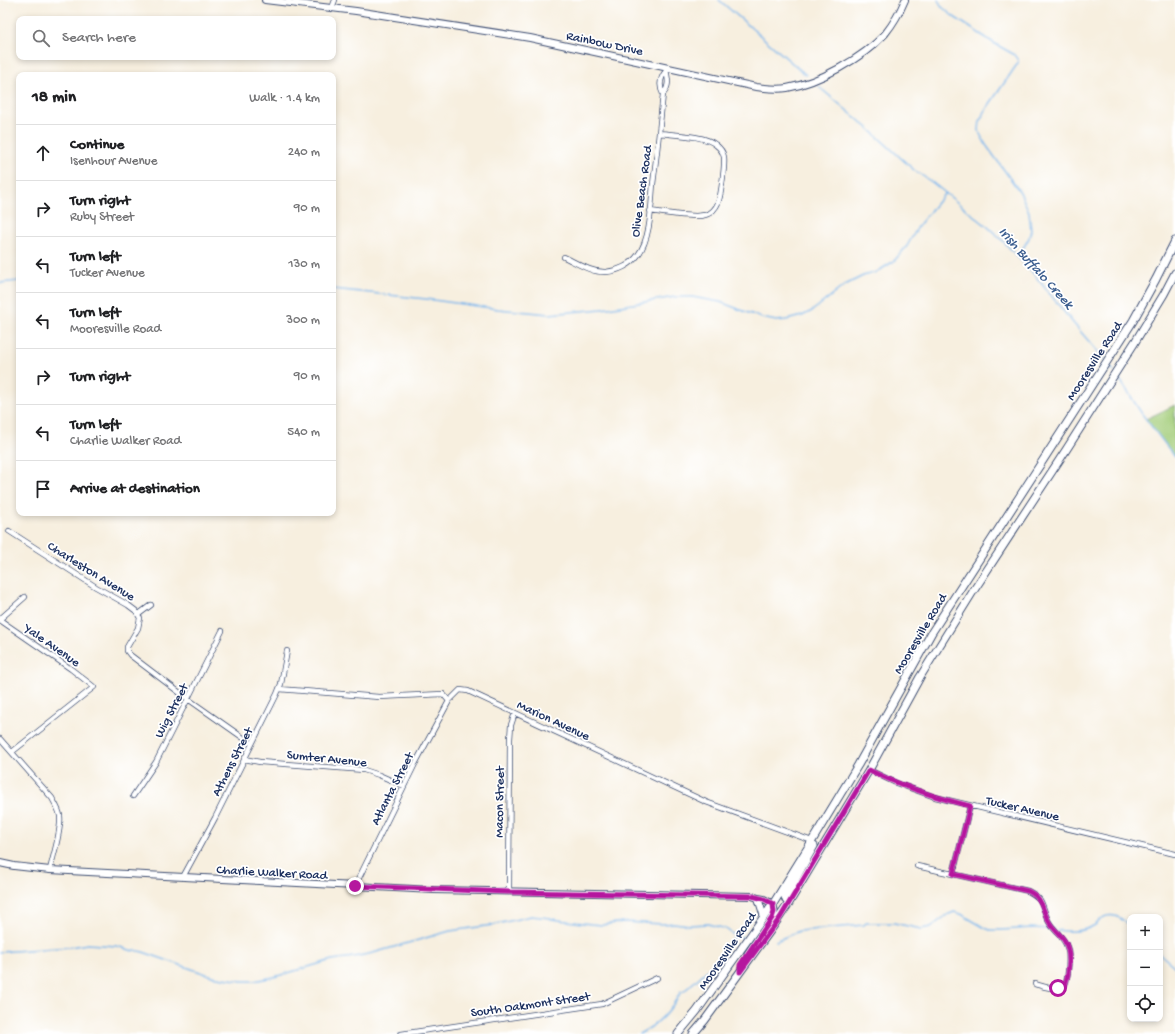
<!DOCTYPE html>
<html lang="en">
<head>
<meta charset="utf-8">
<style>
  body { margin:0; font-family:"Gochi Hand",sans-serif; background:#f6f6f6; color:#202124 }
  .controls { position:absolute; right:12px; bottom:12px; display:grid; overflow:hidden; border-radius:8px; box-shadow:0 2px 6px #0003 }
  .controls button { width:36px; height:36px; display:grid; place-items:center; padding:0; border:0; border-bottom:1px solid #e0e0e0; background:#fff; color:#202124; font:20px sans-serif }
  .stop { position:absolute; width:12px; height:12px; margin:-9px; border:3px solid #b5179e; border-radius:50%; background:#fff }
  .stop.end { background:#b5179e; border-color:#fff; box-shadow:0 1px 4px #0008 }
  .list { margin:0; padding:0; list-style:none }
  h2 { display:flex; justify-content:space-between; align-items:center; height:52px; margin:0; padding:0 16px; font-size:17px }
  h2 small { font-size:13px; font-weight:400; color:#757577 }
  .list li { display:grid; grid-template-columns:26px 1fr auto; gap:12px; align-items:center; box-sizing:border-box; height:56px; padding:0 16px; border-top:1px solid #e0e0e0 }
  .list b { display:block; font-size:15px; white-space:nowrap }
  .list p { margin:0; font-size:13px; white-space:nowrap; color:#757577 }
  .list em { font-size:13px; font-style:normal; color:#757577 }
  .icon { flex:none; width:22px; height:22px; fill:none; stroke:currentColor; stroke-width:2; stroke-linecap:round; stroke-linejoin:round }
  .map { position:relative; flex:none; width:1175px; height:1034px; overflow:hidden }
  .search { position:absolute; background:#fff; box-shadow:0 2px 6px #0003; left:16px; top:16px; width:320px; height:44px; display:flex; align-items:center; gap:10px; box-sizing:border-box; padding:0 14px; border-radius:8px; color:#757577; font-size:15px }
  .panel { position:absolute; background:#fff; box-shadow:0 2px 6px #0003; left:16px; top:72px; width:320px; height:444px; border-radius:8px }
  .map>svg:first-child { display:block }
  .green { fill:#a2cc78; stroke:#5e7e6b }
  .lines { fill:none; stroke-linecap:round; stroke-linejoin:round }
  .stream { stroke:#79b5eb; stroke-width:1.5 }
  .street-casing { stroke:#3c4c71; stroke-width:6 }
  .secondary-casing { stroke:#3c4c71; stroke-width:8 }
  .primary-casing { stroke:#3c4c71; stroke-width:9 }
  .street { stroke:#fff; stroke-width:4.5 }
  .secondary { stroke:#fff; stroke-width:6 }
  .primary { stroke:#fff; stroke-width:7 }
  .route { stroke:#b5179e; stroke-width:5 }
  .labels { text-anchor:middle; stroke-width:3.5; stroke-linejoin:round; paint-order:stroke }
  .street-label { font-size:13px; fill:#1b2f5e; stroke:#fff }
  .water-label { font-size:14px; font-style:italic; fill:#3c5e8f; stroke:#fff }
</style>
</head>
<body>
<div class="map">
<svg width="1175" height="1034" viewBox="0 0 1175 1034">
  <rect width="100%" height="100%" fill="#fff"/>
  <filter id="ink" filterUnits="userSpaceOnUse"><feTurbulence type="fractalNoise" baseFrequency=".025" numOctaves="2"/><feDisplacementMap in="SourceGraphic" scale="8" xChannelSelector="R" yChannelSelector="G"/><feConvolveMatrix kernelMatrix="1 2 1 2 8 2 1 2 1" color-interpolation-filters="sRGB"/></filter>
  <filter id="wash" filterUnits="userSpaceOnUse"><feTurbulence type="fractalNoise" baseFrequency=".012" numOctaves="4" result="noise"/><feDisplacementMap in="SourceGraphic" scale="16" xChannelSelector="R" yChannelSelector="G"/><feGaussianBlur stdDeviation="0.9" result="paint"/><feColorMatrix in="noise" values="0 0 0 0 0 0 0 0 0 0 0 0 0 0 0 0 0 1.4 0 .05"/><feComposite in="paint" operator="in"/></filter>
  <g filter="url(#wash)">
    <rect width="100%" height="100%" fill="#f7efdf"/>
    <!-- green -->
    <path class="green" d="M 1175,405 L 1175,457 L 1146,419 Z"/>
    <g class="lines">
      <!-- stream -->
      <path class="stream" d="M 719,0 L 806,75
        M 938,0 L 942,7 L 954,17 L 997,45 L 1015,55 L 1018,59 L 1018,63 L 987,108 L 980,120 L 979,130 L 980,134 L 986,145 L 1020,192 L 1029,212 L 1031,230 L 1029,238 L 1018,257
        M 819,87 L 868,128 L 914,170 L 933,183 L 988,227 L 1003,241 L 1033,273 L 1074,324 L 1105,360
        M 0,283 L 19,281
        M 333,289 L 426,299 L 498,309 L 549,314 L 602,309 L 675,297 L 692,297 L 720,302 L 762,318 L 776,321 L 786,320 L 802,316 L 812,311 L 845,285 L 863,276 L 877,272 L 894,261 L 907,246 L 919,225 L 945,193
        M 1108,365 L 1114,371
        M 1117,375 L 1142,414 L 1175,457
        M 1057,930 C 1069,932 1084,932 1095,925 C 1098,923 1101,919 1104,917 C 1114,912 1123,920 1130,925
        M 776,941 L 799,931 L 864,925 L 866,923 L 894,923 L 921,929 L 931,927 L 947,915 L 954,912 L 961,914 L 985,928 L 990,930 L 1001,930 L 1031,928 L 1053,929
        M 0,952 L 70,947 L 87,944 L 117,946 L 133,951 L 134,950 L 143,952 L 212,976 L 242,981 L 254,981 L 274,977 L 332,960 L 354,957 L 373,953 L 450,931 L 493,925 L 531,916 L 551,918 L 551,919 L 591,924 L 602,925 L 623,922 L 664,924 L 674,923 L 689,925 L 708,924 L 726,929 L 735,936 L 743,937
        M 1160,954 L 1175,967
        M 639,1034 C 659,1024 670,1011 681,992 L 683,992 L 713,965 L 735,936"/>
    </g>
  </g>
  <g filter="url(#ink)">
    <g class="lines">
      <!-- street casing -->
      <g class="street-casing">
        <path id="street" d="M 332,8 L 335,0
          M 663,94 C 670,86 668,79 666,70
          M 650,211 C 663,213 694,218 705,215 C 711,214 716,208 718,203 C 721,196 725,165 724,157 C 723,152 720,148 716,145 C 705,135 674,135 659,133
          M 564,257 C 577,263 592,273 606,272 C 618,271 631,265 638,255 C 651,238 651,206 653,184 C 657,154 660,124 663,94 C 659,86 660,78 666,71
          M 9,531 L 96,587 L 128,605 L 136,611 L 140,618 L 138,628 L 127,647 L 127,651 L 130,655 L 188,699 L 252,744
          M 139,614 L 151,605
          M 0,619 L 25,597
          M 0,620 L 71,669 L 94,687 L 12,752
          M 279,689 L 379,697 L 443,694 L 449,701 L 460,690 L 468,691 L 706,802 L 812,841
          M 0,739 L 52,798 C 55,804 59,809 60,816 C 62,829 53,856 50,870
          M 244,759 L 260,762 L 364,770 L 379,775 L 404,786
          M 869,770 L 896,783 L 935,797 L 1175,854
          M 133,796 L 156,762 L 222,631
          M 917,866 L 1028,891 C 1032,893 1036,895 1040,900 C 1044,907 1045,915 1049,922 C 1054,931 1064,937 1067,947 C 1070,954 1069,985 1062,988 C 1055,991 1042,986 1035,984
          M 953,874 L 970,806
          M 183,877 L 215,818 L 277,694 L 281,684 L 287,651
          M 355,886 L 415,764 L 449,701
          M 509,892 L 510,739 L 511,725 L 515,713
          M 401,1034 L 602,1004 L 657,978"/>
      </g>
      <!-- secondary casing -->
      <g class="secondary-casing">
        <path id="secondary" d="M 265,0 L 356,11 L 530,38 L 756,87 C 766,88 776,90 787,88 C 818,83 863,58 885,34 C 893,24 900,12 905,0
          M 0,863 L 14,866 L 50,870 L 433,890 L 752,896 L 758,898 L 764,917
          M 758,898 L 764,899 L 773,904"/>
      </g>
      <!-- primary casing -->
      <g class="primary-casing">
        <path id="primary" d="M 789,903 L 786,900 L 785,897 L 814,846
          M 748,954 L 772,918 L 774,912 L 773,904
          M 678,1034 L 697,1011 L 773,904 L 812,841 L 858,765 L 932,632 L 1133,321 L 1156,279 L 1175,241
          M 693,1034 L 705,1020 L 770,931 L 789,903 L 869,770 L 920,677 L 974,590 L 1066,450 L 1135,342 L 1164,294 L 1175,273"/>
      </g>
      <!-- street -->
      <use href="#street" class="street"/>
      <!-- secondary -->
      <use href="#secondary" class="secondary"/>
      <!-- primary -->
      <use href="#primary" class="primary"/>
    </g>
  </g>
  <g class="lines" filter="url(#ink)">
    <!-- route -->
    <path class="route" d="M 355,886 L 509,892 L 752,896 L 764,899 L 773,904 L 774,912 L 772,918 L 740,965 L 740,972 L 780,918 L 869,770 C 903,787 934,797 970,806 L 953,874 L 1028,891 C 1043,898 1041,907 1048,920 C 1052,928 1059,933 1064,940 C 1072,952 1069,973 1065,986 L 1058,988"/>
  </g>
  <g class="labels">
    <!-- street labels -->
    <g class="street-label">
      <text transform="translate(605 42) rotate(12)" y="5">Rainbow Drive</text>
      <text transform="translate(640 191) rotate(-82)" y="5">Olive Beach Road</text>
      <text transform="translate(1093 360) rotate(-57)" y="5">Mooresville Road</text>
      <text transform="translate(92 570) rotate(32)" y="5">Charleston Avenue</text>
      <text transform="translate(919 633) rotate(-59)" y="5">Mooresville Road</text>
      <text transform="translate(53 644) rotate(35)" y="5">Yale Avenue</text>
      <text transform="translate(170 710) rotate(-63)" y="5">Wig Street</text>
      <text transform="translate(554 719) rotate(25)" y="5">Marion Avenue</text>
      <text transform="translate(327 757) rotate(6)" y="5">Sumter Avenue</text>
      <text transform="translate(231 761) rotate(-63)" y="5">Athens Street</text>
      <text transform="translate(391 788) rotate(-63)" y="5">Atlanta Street</text>
      <text transform="translate(498 802) rotate(-89)" y="5">Macon Street</text>
      <text transform="translate(1023 807) rotate(13)" y="5">Tucker Avenue</text>
      <text transform="translate(272 871) rotate(3)" y="5">Charlie Walker Road</text>
      <text transform="translate(726 950) rotate(-55)" y="5">Mooresville Road</text>
      <text transform="translate(530 1003) rotate(-8)" y="5">South Oakmont Street</text>
    </g>
    <!-- water labels -->
    <g class="water-label">
      <text transform="translate(1037 267) rotate(48)" y="5">Irish Buffalo Creek</text>
    </g>
  </g>
</svg>
<div class="controls">
<button>+</button>
<button>−</button>
<button><svg class="icon" aria-label="locate" viewBox="0 0 24 24"><circle cx="12" cy="12" r="6"/><path d="M12 2v4M12 18v4M2 12h4M18 12h4"/></svg></button>
</div>
<div class="stop" style="left:1058px;top:988px"></div>
<div class="stop end" style="left:355px;top:886px"></div>
<div class="search"><svg class="icon" aria-label="search" viewBox="0 0 24 24"><circle cx="10" cy="10" r="6"/><path d="M15 15l6 6"/></svg>Search here</div>
<section class="panel">
<h2>18 min<small>Walk · 1.4 km</small></h2>
<ul class="list">
<li><svg class="icon" aria-label="ahead" viewBox="0 0 24 24"><path d="M12 20V5M6 11l6-6 6 6"/></svg><div><b>Continue</b><p>Isenhour Avenue</p></div><em>240 m</em></li>
<li><svg class="icon" aria-label="right" viewBox="0 0 24 24"><path d="M7 20v-9h11M14 6l5 5-5 5"/></svg><div><b>Turn right</b><p>Ruby Street</p></div><em>90 m</em></li>
<li><svg class="icon" aria-label="left" viewBox="0 0 24 24"><path d="M17 20v-9H6M10 6l-5 5 5 5"/></svg><div><b>Turn left</b><p>Tucker Avenue</p></div><em>130 m</em></li>
<li><svg class="icon" aria-label="left" viewBox="0 0 24 24"><path d="M17 20v-9H6M10 6l-5 5 5 5"/></svg><div><b>Turn left</b><p>Mooresville Road</p></div><em>300 m</em></li>
<li><svg class="icon" aria-label="right" viewBox="0 0 24 24"><path d="M7 20v-9h11M14 6l5 5-5 5"/></svg><div><b>Turn right</b></div><em>90 m</em></li>
<li><svg class="icon" aria-label="left" viewBox="0 0 24 24"><path d="M17 20v-9H6M10 6l-5 5 5 5"/></svg><div><b>Turn left</b><p>Charlie Walker Road</p></div><em>540 m</em></li>
<li><svg class="icon" aria-label="arrive" viewBox="0 0 24 24"><path d="M6 21V4h12l-3 4 3 4H6"/></svg><div><b>Arrive at destination</b></div></li>
</ul>
</section>
</div>
</body>
</html>
